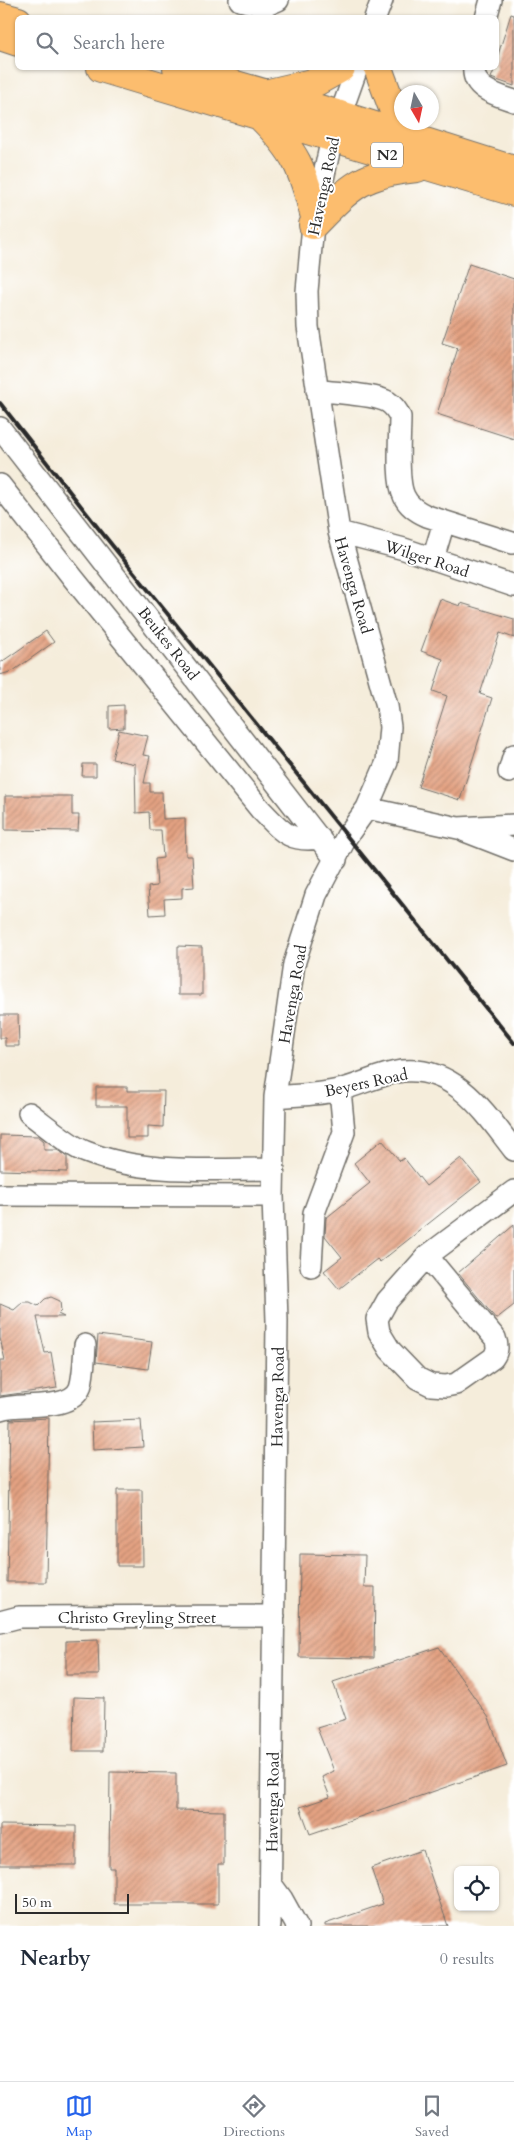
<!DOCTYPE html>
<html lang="en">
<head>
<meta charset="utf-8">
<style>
  body { margin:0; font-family:Cardo,serif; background:#f6f6f7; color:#1f2937 }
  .controls { position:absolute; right:15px; bottom:15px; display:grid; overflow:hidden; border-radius:8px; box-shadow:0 1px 4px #0004 }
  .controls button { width:45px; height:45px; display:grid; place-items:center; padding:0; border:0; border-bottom:1px solid #e0e1e3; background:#fff; color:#1f2937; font:25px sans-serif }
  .compass { position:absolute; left:394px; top:85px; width:45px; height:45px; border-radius:50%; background:#fff; box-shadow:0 1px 4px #0004; rotate:171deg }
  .scale { position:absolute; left:15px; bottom:12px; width:114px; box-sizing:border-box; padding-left:5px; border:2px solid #2b2b2b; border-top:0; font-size:14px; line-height:18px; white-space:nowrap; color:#2b2b2b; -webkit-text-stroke:4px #fff; paint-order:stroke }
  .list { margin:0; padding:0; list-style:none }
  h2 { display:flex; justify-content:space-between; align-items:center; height:65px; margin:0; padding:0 20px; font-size:21px }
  h2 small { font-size:16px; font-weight:400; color:#747a83 }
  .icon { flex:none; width:28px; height:28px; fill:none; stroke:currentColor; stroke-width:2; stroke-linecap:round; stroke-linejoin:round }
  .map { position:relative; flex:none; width:514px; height:1926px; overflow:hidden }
  .search { position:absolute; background:#fff; box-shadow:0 1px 4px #0004; left:15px; right:15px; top:15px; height:55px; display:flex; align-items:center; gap:12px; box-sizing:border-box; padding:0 18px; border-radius:8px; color:#747a83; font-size:19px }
  .sheet { height:155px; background:#fff }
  nav { display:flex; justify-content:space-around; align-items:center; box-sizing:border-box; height:70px; border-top:1px solid #e0e1e3; background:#fff; font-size:14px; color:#747a83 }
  nav a { display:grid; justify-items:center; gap:2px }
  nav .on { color:#2563eb }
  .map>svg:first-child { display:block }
  .building { fill:url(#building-hatch) }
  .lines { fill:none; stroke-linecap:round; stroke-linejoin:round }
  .minor-casing { stroke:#726f69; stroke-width:24 }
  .highway-casing { stroke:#726f69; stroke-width:30 }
  .minor { stroke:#fff; stroke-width:21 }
  .highway { stroke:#fcbd6e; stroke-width:28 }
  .rail { stroke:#2b2b2b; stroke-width:4 }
  .labels { text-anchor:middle; stroke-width:4; stroke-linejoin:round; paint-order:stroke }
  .shield { fill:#fff; stroke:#6b6b6b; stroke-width:1 }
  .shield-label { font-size:15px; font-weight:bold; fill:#2b2b2b }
  .street-label { font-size:16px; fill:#2b2b2b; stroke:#fff }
</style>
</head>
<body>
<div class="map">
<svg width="514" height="1926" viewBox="0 0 514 1926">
  <defs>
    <pattern id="building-hatch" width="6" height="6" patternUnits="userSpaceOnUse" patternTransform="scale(1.25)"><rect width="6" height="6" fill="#e4a282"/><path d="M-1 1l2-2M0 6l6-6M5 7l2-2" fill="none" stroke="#b9846b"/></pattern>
  </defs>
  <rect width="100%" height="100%" fill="#fff"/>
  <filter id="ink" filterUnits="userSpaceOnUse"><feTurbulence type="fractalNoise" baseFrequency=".02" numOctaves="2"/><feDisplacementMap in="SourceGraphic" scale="10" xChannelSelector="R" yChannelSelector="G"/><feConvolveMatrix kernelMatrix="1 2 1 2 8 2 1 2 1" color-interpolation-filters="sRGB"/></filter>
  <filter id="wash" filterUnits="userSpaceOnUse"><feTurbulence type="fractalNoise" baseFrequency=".0096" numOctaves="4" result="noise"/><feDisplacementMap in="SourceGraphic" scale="20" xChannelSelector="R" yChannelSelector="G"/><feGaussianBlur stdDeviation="1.12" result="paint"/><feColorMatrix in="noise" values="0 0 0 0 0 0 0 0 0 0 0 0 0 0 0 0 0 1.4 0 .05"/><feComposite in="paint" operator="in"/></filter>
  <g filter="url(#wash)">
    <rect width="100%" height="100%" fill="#f5eddb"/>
    <g id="blocks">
      <!-- building -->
      <path class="building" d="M 511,14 L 514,15 L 514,86 L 491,78 L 495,68 L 496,68 L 496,61 Z
        M 469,264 L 514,279 L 514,439 L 437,414 L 458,348 L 442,343 Z
        M 440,599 L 460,606 L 461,603 L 514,619 L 514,638 L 500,633 L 480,694 L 492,698 L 460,800 L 418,787 L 447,696 L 433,691 L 443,659 L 421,651 Z
        M 46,631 L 54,642 L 13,671 L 0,675 L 0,663 Z
        M 124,705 L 124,728 L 109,729 L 109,706 Z
        M 119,730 L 148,736 L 143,755 L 150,756 L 144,783 L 150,783 L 150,792 L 162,792 L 163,819 L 185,818 L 186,856 L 192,856 L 194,887 L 182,888 L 182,898 L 164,899 L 165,914 L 150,915 L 148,887 L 157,886 L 155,859 L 163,858 L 161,830 L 150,830 L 149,812 L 136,813 L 135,764 L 112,759 Z
        M 83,764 L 96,764 L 96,776 L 82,776 Z
        M 5,796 L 72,796 L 72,815 L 79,815 L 78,831 L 5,830 Z
        M 178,946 L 202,947 L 202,995 L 178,995 Z
        M 0,1015 L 18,1015 L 19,1046 L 5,1046 L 5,1038 L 0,1038 Z
        M 96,1087 L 127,1087 L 127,1091 L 164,1091 L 163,1127 L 148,1126 L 148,1138 L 127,1138 L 127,1106 L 96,1106 Z
        M 0,1135 L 38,1136 L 44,1141 L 44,1150 L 57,1150 L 67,1156 L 67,1172 L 0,1170 Z
        M 382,1140 L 400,1161 L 404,1158 L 426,1186 L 461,1158 L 481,1182 L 380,1262 L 377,1259 L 339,1289 L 324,1271 L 342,1257 L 325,1236 L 326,1218 L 370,1183 L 354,1163 Z
        M 514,1225 L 514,1305 L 496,1319 L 458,1273 Z
        M 51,1297 L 60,1301 L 61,1311 L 58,1314 L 64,1317 L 37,1317 L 45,1353 L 51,1352 L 57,1388 L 0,1396 L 0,1360 L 5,1360 L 0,1338 L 0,1304 L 14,1310 L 23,1302 L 30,1302 L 38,1306 L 45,1299 Z
        M 98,1335 L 152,1342 L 148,1369 L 96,1362 Z
        M 49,1418 L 46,1582 L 7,1582 L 10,1420 Z
        M 141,1420 L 143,1447 L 93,1450 L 92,1422 Z
        M 117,1490 L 142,1490 L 143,1566 L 117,1566 Z
        M 300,1554 L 365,1555 L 364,1587 L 375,1587 L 374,1658 L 299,1657 Z
        M 98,1640 L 99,1675 L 66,1675 L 66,1641 Z
        M 439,1647 L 489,1718 L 507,1766 L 310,1834 L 300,1807 L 330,1797 L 322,1777 L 334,1771 L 317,1728 L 346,1719 L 333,1682 Z
        M 74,1697 L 104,1698 L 103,1751 L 73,1751 Z
        M 110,1772 L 176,1773 L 176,1810 L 224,1811 L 224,1864 L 218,1864 L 218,1904 L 114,1904 L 114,1868 L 109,1868 Z
        M 0,1825 L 76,1826 L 76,1865 L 0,1865 Z
        M 422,1850 L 448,1926 L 325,1926 L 325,1924 L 383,1904 L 371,1868 Z"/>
    </g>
  </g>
  <g filter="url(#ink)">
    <use href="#blocks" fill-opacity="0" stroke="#726f69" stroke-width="1"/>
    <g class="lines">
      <!-- minor casing -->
      <g class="minor-casing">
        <path id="minor" d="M 240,0 L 264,6 L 278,0
          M 375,18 L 382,0
          M 486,18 L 491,0
          M 474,68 C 472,89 497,95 514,101
          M 317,390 C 333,393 375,394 388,402 C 394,406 397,410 400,417 C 400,437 396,480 404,496 C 408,506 418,512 427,516 L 512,543
          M 0,428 L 336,860
          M 0,485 L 73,578 L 260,809 C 281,830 288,843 320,838
          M 339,532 L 404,549 L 514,586
          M 433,559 L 444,522
          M 509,772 L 514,755
          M 367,808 L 458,828 L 514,825
          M 465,831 L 514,850
          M 275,1097 C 296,1095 319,1095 339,1090 C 360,1085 380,1074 402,1071 C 456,1066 485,1113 514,1150
          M 29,1113 C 44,1124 71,1147 86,1152 C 144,1175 212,1169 273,1169
          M 0,1195 L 273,1196
          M 427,1256 L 495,1338 C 498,1346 498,1351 493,1358 L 456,1384 L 446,1386 L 431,1385 L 417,1378 L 390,1350 L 379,1332 L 377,1319 L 387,1301 L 427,1256 L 514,1191
          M 311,1266 L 314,1213 L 344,1132 L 340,1090
          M 0,1409 C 21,1402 70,1412 80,1388 C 84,1375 84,1359 85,1345
          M 0,1622 L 19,1617 L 274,1616
          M 271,1884 L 282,1899 L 297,1926
          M 270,1926 L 277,1321 L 273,1196 L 275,1097 L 294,964 L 316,895 L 347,836 L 367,808 L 387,762 L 390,727 L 387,706 L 339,532 L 308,327 L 307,291 L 313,225 L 332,138 L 357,68"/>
      </g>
      <!-- highway casing -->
      <g class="highway-casing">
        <path id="highway" d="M 0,16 L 18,21
          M 0,36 L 18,42
          M 101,68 L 514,192
          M 177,68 L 340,115 L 514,170
          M 378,68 L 395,114 L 418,139
          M 269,93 L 316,82 L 341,68
          M 261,117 C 297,153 302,168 315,217
          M 313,225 C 350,187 362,173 417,168"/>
      </g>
      <!-- minor -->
      <use href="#minor" class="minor"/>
      <!-- highway -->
      <use href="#highway" class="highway"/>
      <!-- rail -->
      <path class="rail" d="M 0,403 L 99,529 L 514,1043"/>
    </g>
  </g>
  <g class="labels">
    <!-- shield labels -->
    <rect class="shield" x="371" y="142.5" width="32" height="25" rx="4"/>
    <g class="shield-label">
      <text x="387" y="160">N2</text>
    </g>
    <!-- street labels -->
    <g class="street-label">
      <text transform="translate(323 186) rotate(-78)" y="6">Havenga Road</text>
      <text transform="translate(427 558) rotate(18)" y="6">Wilger Road</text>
      <text transform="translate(354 585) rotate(74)" y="6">Havenga Road</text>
      <text transform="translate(169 643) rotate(52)" y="6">Beukes Road</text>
      <text transform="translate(292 994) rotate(-80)" y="6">Havenga Road</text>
      <text transform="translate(366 1082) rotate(-12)" y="6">Beyers Road</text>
      <text transform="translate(277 1397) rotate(-89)" y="6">Havenga Road</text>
      <text x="137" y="1623">Christo Greyling Street</text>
      <text transform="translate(272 1802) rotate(-89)" y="6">Havenga Road</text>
    </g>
  </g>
</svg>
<div class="controls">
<button><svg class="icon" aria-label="locate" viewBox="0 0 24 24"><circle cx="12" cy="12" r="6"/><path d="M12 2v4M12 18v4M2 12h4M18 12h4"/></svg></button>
</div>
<svg class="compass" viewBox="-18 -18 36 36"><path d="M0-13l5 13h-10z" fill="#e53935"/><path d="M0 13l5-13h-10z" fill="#747a83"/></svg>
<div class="scale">50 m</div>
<div class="search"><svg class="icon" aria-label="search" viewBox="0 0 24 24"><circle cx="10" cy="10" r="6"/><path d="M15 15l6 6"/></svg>Search here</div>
</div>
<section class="sheet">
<h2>Nearby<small>0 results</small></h2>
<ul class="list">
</ul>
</section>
<nav>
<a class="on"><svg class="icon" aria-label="map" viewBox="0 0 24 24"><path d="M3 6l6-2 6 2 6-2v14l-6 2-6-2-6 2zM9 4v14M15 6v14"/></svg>Map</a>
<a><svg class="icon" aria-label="directions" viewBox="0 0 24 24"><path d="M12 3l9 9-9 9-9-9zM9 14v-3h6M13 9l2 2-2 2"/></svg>Directions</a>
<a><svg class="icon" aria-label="saved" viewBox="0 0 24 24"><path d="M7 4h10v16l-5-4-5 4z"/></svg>Saved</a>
</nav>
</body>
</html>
